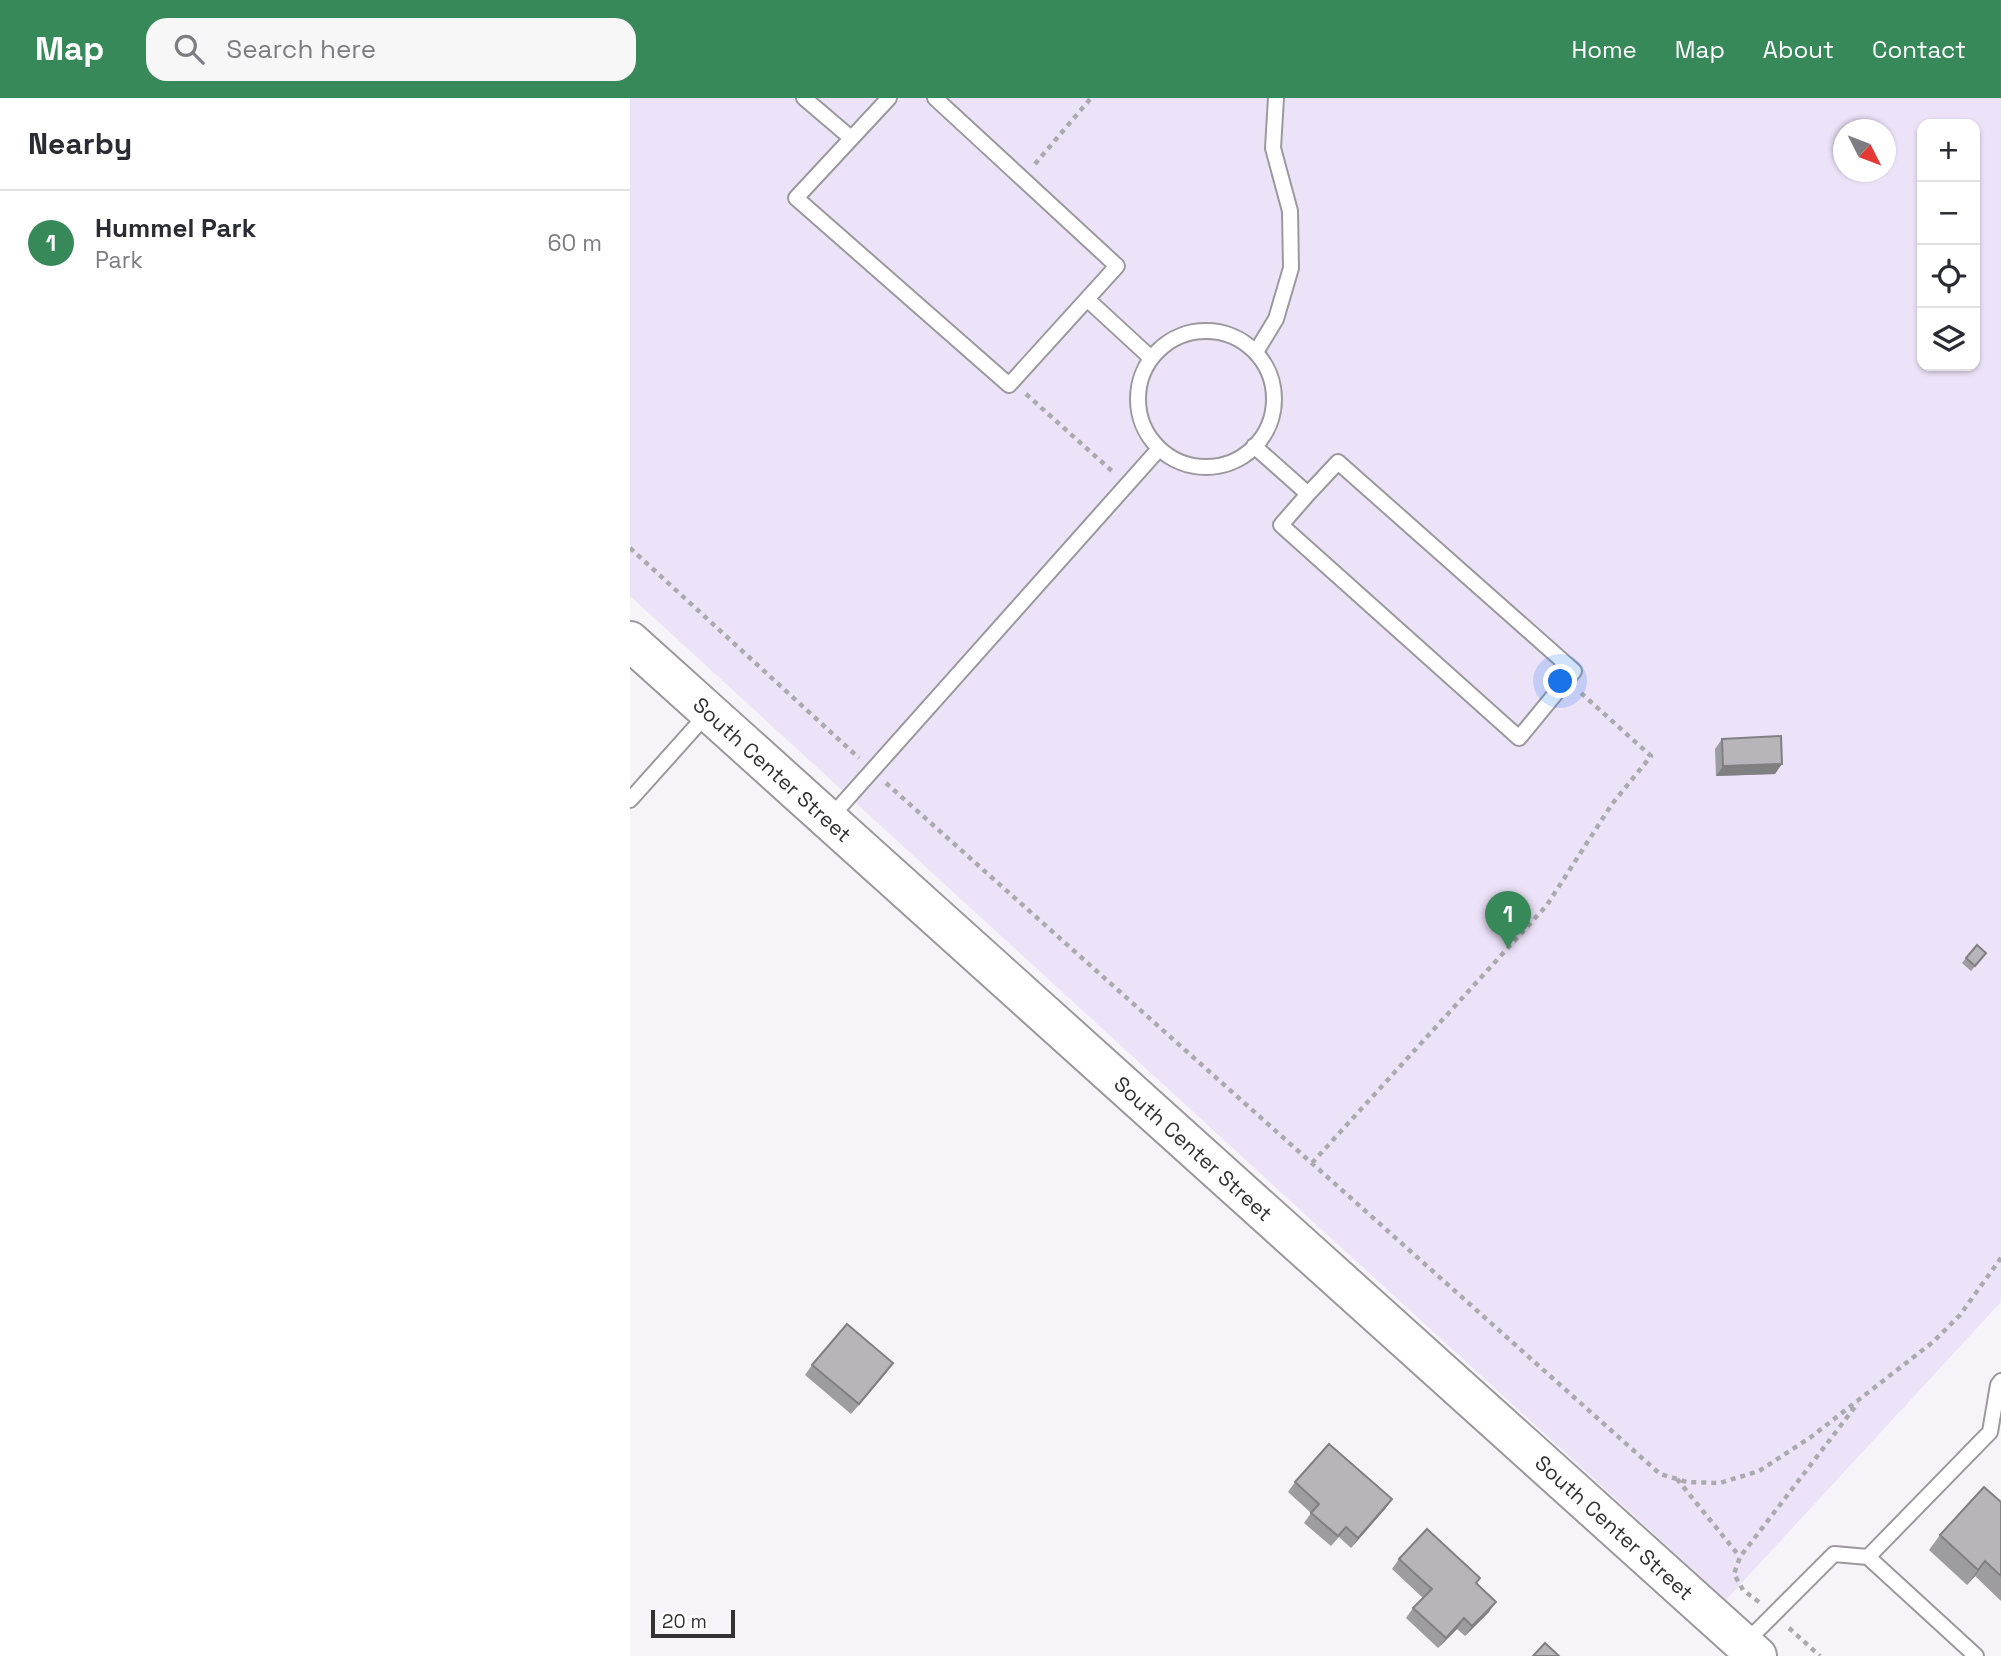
<!DOCTYPE html>
<html lang="en">
<head>
<meta charset="utf-8">
<style>
  body { margin:0; font-family:"Space Grotesk",sans-serif; background:#f7f7f7; color:#2b2b33 }
  .controls { position:absolute; right:21px; top:21px; display:grid; overflow:hidden; border-radius:14px; box-shadow:0 2px 5px #0004 }
  .controls button { width:63px; height:63px; display:grid; place-items:center; padding:0; border:0; border-bottom:2px solid #e1e1e2; background:#fff; color:#2b2b33; font:35px sans-serif }
  .compass { position:absolute; left:1203px; top:21px; width:63px; height:63px; border-radius:50%; background:#fff; box-shadow:0 2px 5px #0004; rotate:132deg }
  .scale { position:absolute; left:21px; bottom:18px; width:84px; box-sizing:border-box; padding-left:7px; border:4px solid #323134; border-top:0; font-size:19px; line-height:24px; white-space:nowrap; color:#323134; -webkit-text-stroke:5px #fff; paint-order:stroke }
  .you { position:absolute; left:931px; top:584px; width:24px; height:24px; margin:-18px; border:5px solid #fff; border-radius:50%; background:#1a73e8; box-shadow:0 0 0 10px #1a73e833 }
  .badge { display:grid; place-items:center; width:46px; height:46px; border-radius:50%; background:#37895a; color:#fff; font-size:23px; font-weight:700 }
  .pin { position:absolute; translate:-50% -58px; filter:drop-shadow(0 2px 4px #0008) }
  .pin::after { content:''; position:absolute; top:37px; width:24px; height:21px; background:inherit; clip-path:polygon(0 0,100% 0,50% 100%) }
  .list { margin:0; padding:0; list-style:none }
  h2 { display:flex; justify-content:space-between; align-items:center; height:91px; margin:0; padding:0 28px; font-size:30px }
  h2 small { font-size:23px; font-weight:400; color:#7c7c81 }
  .list li { display:grid; grid-template-columns:46px 1fr auto; gap:21px; align-items:center; box-sizing:border-box; height:105px; padding:0 28px; border-top:2px solid #e1e1e2 }
  .list b { display:block; font-size:26px; white-space:nowrap }
  .list p { margin:0; font-size:23px; white-space:nowrap; color:#7c7c81 }
  .list em { font-size:23px; font-style:normal; color:#7c7c81 }
  .icon { flex:none; width:38px; height:38px; fill:none; stroke:currentColor; stroke-width:2; stroke-linecap:round; stroke-linejoin:round }
  .map { position:relative; flex:none; width:1371px; height:1558px; overflow:hidden }
  header { display:flex; align-items:center; gap:42px; box-sizing:border-box; height:98px; padding:0 35px; background:#37895a; color:#fff }
  header strong { font-size:33px }
  nav { display:flex; gap:38px; margin-inline-start:auto; font-size:24px }
  .search { width:490px; height:63px; background:#f7f7f7; display:flex; align-items:center; gap:18px; box-sizing:border-box; padding:0 24px; border-radius:21px; color:#7c7c81; font-size:26px }
  main { display:flex }
  aside { flex:1; background:#fff }
  .map>svg:first-child { display:block }
  .green { fill:#ede3f9; fill-rule:evenodd }
  .lines { fill:none; stroke-linecap:round; stroke-linejoin:round }
  .service-casing { stroke:#9b999e; stroke-width:18 }
  .secondary-casing { stroke:#9b999e; stroke-width:42 }
  .path { stroke:#abaaae; stroke-width:4.5; stroke-dasharray:5 5; stroke-linecap:butt }
  .service { stroke:#fff; stroke-width:14 }
  .secondary { stroke:#fff; stroke-width:38 }
  .wall { fill:#9d9ca0 }
  .shaded-wall { fill:#807f82 }
  .building { fill:#b7b5ba; stroke:#807f82; stroke-width:2 }
  .labels { text-anchor:middle; stroke-width:5; stroke-linejoin:round; paint-order:stroke }
  .street-label { font-size:21px; fill:#323134; stroke:#fff }
</style>
</head>
<body>
<header>
<strong>Map</strong>
<div class="search"><svg class="icon" aria-label="search" viewBox="0 0 24 24"><circle cx="10" cy="10" r="6"/><path d="M15 15l6 6"/></svg>Search here</div>
<nav><a>Home</a><a>Map</a><a>About</a><a>Contact</a></nav>
</header>
<main>
<aside>
<h2>Nearby<small></small></h2>
<ul class="list">
<li><span class="badge">1</span><div><b>Hummel Park</b><p>Park</p></div><em>60 m</em></li>
</ul>
</aside>
<div class="map">
<svg width="1371" height="1558" viewBox="0 0 1371 1558">
  <rect width="100%" height="100%" fill="#f6f4f9"/>
  <!-- green -->
  <path class="green" d="M 0,0 L 1371,0 L 1371,1204 L 1096,1502 L 0,498 ZM 1292,26 L 1345,26 L 1345,268 L 1292,268 ZM 1213,32 L 1255,32 L 1255,74 L 1213,74 Z"/>
  <g class="lines">
    <!-- service casing -->
    <g class="service-casing">
      <path id="service" d="M 174,0 L 221,40
        M 259,0 L 166,100 L 379,287 L 487,168 L 305,0
        M 457,201 L 521,260
        M508 301a68 68 0 1 1 136 0a68 68 0 1 1-136 0Z
        M 626,254 L 646,221 L 661,170 L 660,113 L 643,50 L 646,0
        M 624,348 L 678,396 L 708,364 L 944,573 L 889,640 L 651,427 L 678,396
        M 0,702 L 77,616
        M 199,721 L 528,352
        M 1238,1459 L 1360,1334 L 1368,1287 L 1371,1283
        M 1115,1545 L 1204,1456 L 1238,1459 L 1346,1558"/>
    </g>
    <!-- secondary casing -->
    <g class="secondary-casing">
      <path id="secondary" d="M 0,543 L 1127,1558"/>
    </g>
    <!-- path -->
    <path class="path" d="M 405,66 L 461,0
      M 396,296 L 483,374
      M 0,450 L 229,660
      M 256,685 L 1030,1376 L 1057,1384 L 1090,1385 L 1129,1373 L 1181,1339 L 1303,1244 L 1330,1217 L 1371,1160
      M 682,1065 L 917,807 L 982,706 L 1021,658 L 951,595
      M 1047,1381 L 1110,1459
      M 1129,1504 L 1113,1492 L 1104,1476 L 1110,1459 L 1228,1305
      M 1159,1530 L 1190,1558"/>
    <!-- service -->
    <use href="#service" class="service"/>
    <!-- secondary -->
    <use href="#secondary" class="secondary"/>
  </g>
  <!-- wall -->
  <path class="wall" d="M 1092,641 L 1145,676 L 1086,678 L 1085,651 Z
    M 1356,855 L 1341,873 L 1332,865 L 1336,860 Z
    M 263,1265 L 256,1275 L 221,1316 L 175,1277 L 182,1267 Z
    M 665,1384 L 762,1401 L 755,1411 L 721,1450 L 709,1439 L 701,1448 L 674,1425 L 681,1415 L 658,1394 Z
    M 1371,1404 L 1371,1503 L 1345,1478 L 1337,1487 L 1299,1452 L 1310,1437 Z
    M 769,1461 L 850,1480 L 846,1486 L 859,1514 L 835,1538 L 827,1531 L 808,1550 L 776,1520 L 783,1510 L 793,1500 L 762,1471 Z"/>
  <!-- shaded-wall -->
  <path class="shaded-wall" d="M 1152,666 L 1145,676 L 1086,678 L 1093,668 Z
    M 263,1265 L 256,1275 L 221,1316 L 229,1306 Z
    M 762,1401 L 755,1411 L 721,1450 L 728,1440 Z
    M 1355,1463 L 1345,1478 L 1337,1487 L 1348,1472 Z
    M 866,1504 L 859,1514 L 835,1538 L 842,1528 Z
    M 834,1520 L 827,1531 L 808,1550 L 816,1540 Z"/>
  <!-- building -->
  <path class="building" d="M 1151,638 L 1152,666 L 1093,668 L 1092,641 Z
    M 1347,847 L 1356,855 L 1345,868 L 1336,860 Z
    M 217,1226 L 263,1265 L 229,1306 L 182,1267 Z
    M 699,1346 L 762,1401 L 728,1440 L 716,1429 L 708,1438 L 681,1415 L 689,1406 L 665,1384 Z
    M 1354,1389 L 1371,1404 L 1371,1478 L 1355,1463 L 1348,1472 L 1310,1437 Z
    M 797,1431 L 850,1480 L 846,1485 L 866,1504 L 842,1528 L 834,1520 L 816,1540 L 783,1510 L 802,1491 L 769,1461 Z
    M 915,1545 L 929,1558 L 903,1558 Z"/>
  <g class="labels">
    <!-- street labels -->
    <g class="street-label">
      <text transform="translate(142 672) rotate(42)" y="7">South Center Street</text>
      <text transform="translate(563 1051) rotate(42)" y="7">South Center Street</text>
      <text transform="translate(984 1430) rotate(42)" y="7">South Center Street</text>
    </g>
  </g>
</svg>
<div class="controls">
<button>+</button>
<button>−</button>
<button><svg class="icon" aria-label="locate" viewBox="0 0 24 24"><circle cx="12" cy="12" r="6"/><path d="M12 2v4M12 18v4M2 12h4M18 12h4"/></svg></button>
<button><svg class="icon" aria-label="layers" viewBox="0 0 24 24"><path d="M12 4l9 5-9 5-9-5zM3 14l9 5 9-5"/></svg></button>
</div>
<svg class="compass" viewBox="-18 -18 36 36"><path d="M0-13l5 13h-10z" fill="#e53935"/><path d="M0 13l5-13h-10z" fill="#7c7c81"/></svg>
<div class="scale">20 m</div>
<div class="you"></div>
<div class="pin badge" style="left:878px;top:851px">1</div>
</div>
</main>
</body>
</html>
